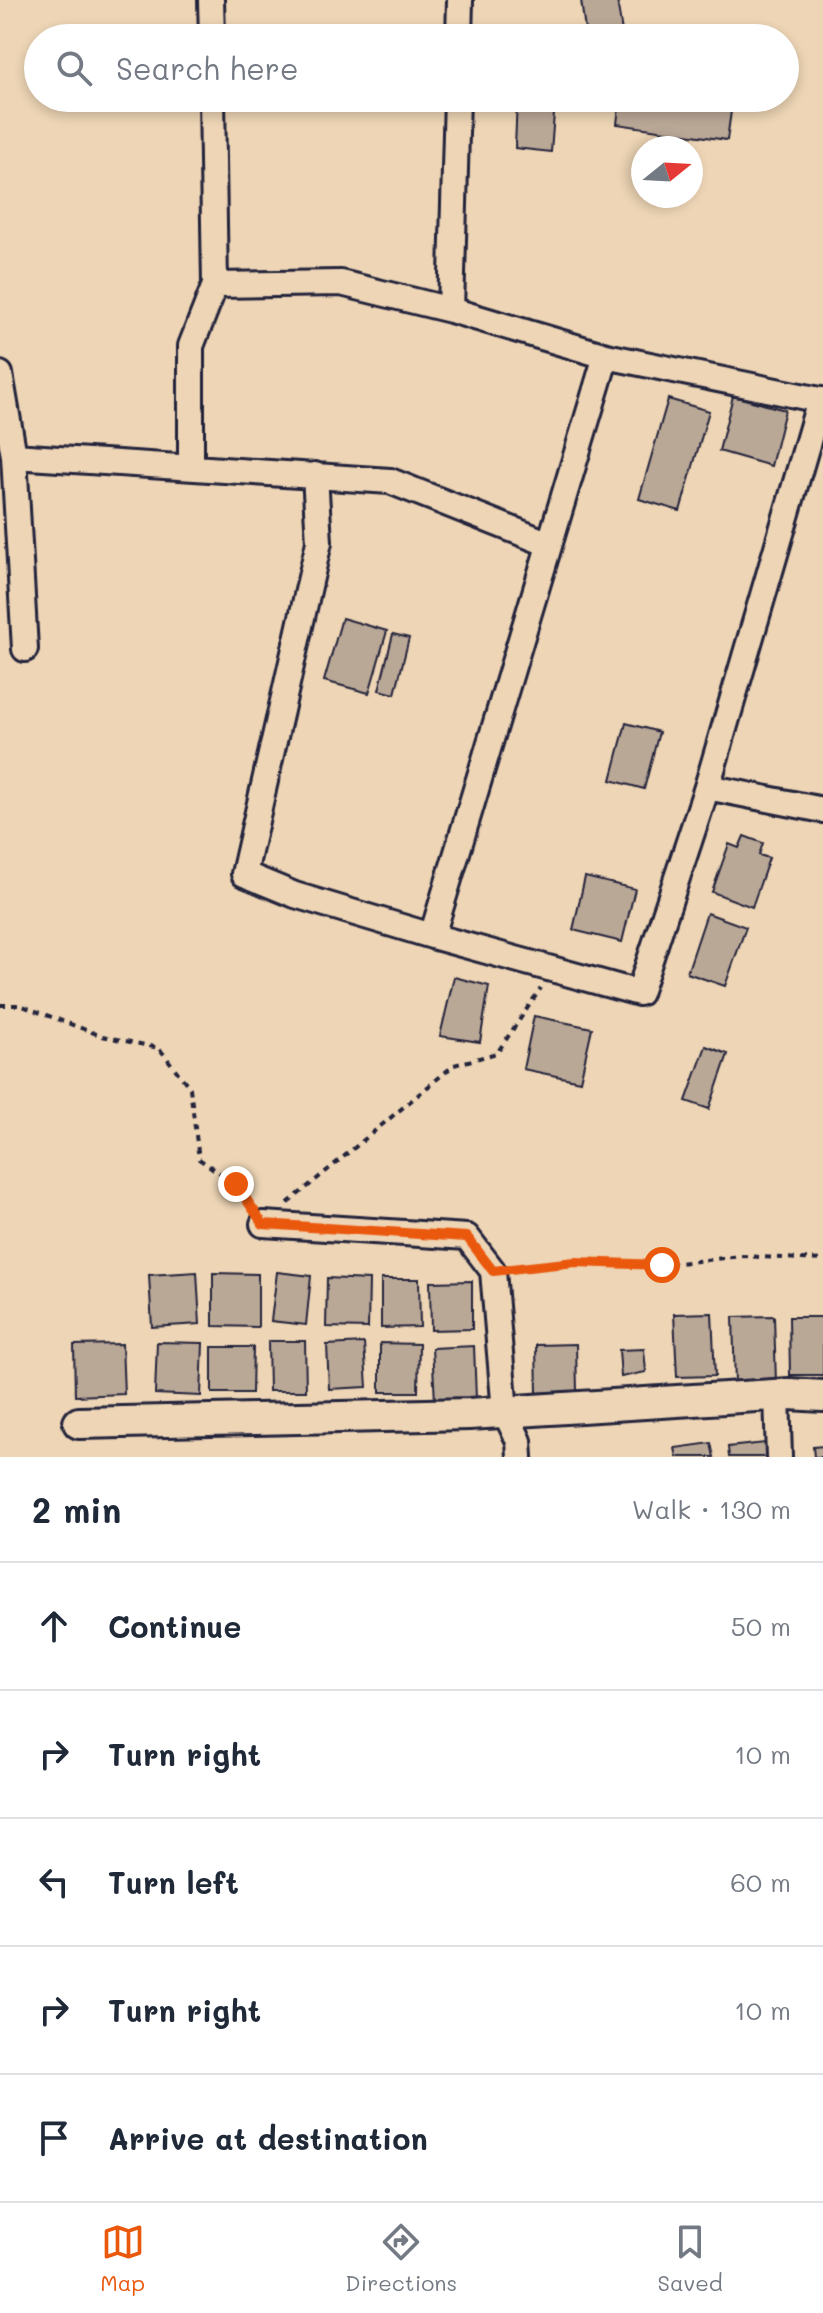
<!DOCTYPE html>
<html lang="en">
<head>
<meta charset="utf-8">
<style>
  body { margin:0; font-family:Mali,sans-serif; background:#f6f6f7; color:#1f2937 }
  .compass { position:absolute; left:631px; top:136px; width:72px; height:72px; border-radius:50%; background:#fff; box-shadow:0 4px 12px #0003; rotate:72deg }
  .stop { position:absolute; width:24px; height:24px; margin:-18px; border:6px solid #ea580c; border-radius:50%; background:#fff }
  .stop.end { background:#ea580c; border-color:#fff; box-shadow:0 2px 8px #0008 }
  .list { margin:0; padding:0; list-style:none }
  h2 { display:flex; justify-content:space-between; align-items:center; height:104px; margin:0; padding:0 32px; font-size:34px }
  h2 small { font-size:26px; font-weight:400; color:#747a83 }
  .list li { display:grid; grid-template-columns:52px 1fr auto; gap:24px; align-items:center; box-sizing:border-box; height:128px; padding:0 32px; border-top:2px solid #e0e1e3 }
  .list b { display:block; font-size:30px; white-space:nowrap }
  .list em { font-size:26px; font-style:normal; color:#747a83 }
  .icon { flex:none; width:44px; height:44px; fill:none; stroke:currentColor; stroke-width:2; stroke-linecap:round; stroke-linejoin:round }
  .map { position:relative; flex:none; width:823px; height:1457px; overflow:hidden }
  .search { position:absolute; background:#fff; box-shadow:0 4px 12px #0003; left:24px; right:24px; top:24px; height:88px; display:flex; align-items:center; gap:20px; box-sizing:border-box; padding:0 28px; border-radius:44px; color:#747a83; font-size:30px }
  .sheet { height:744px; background:#fff }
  nav { display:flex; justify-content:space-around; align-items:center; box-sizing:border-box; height:112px; border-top:2px solid #e0e1e3; background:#fff; font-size:22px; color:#747a83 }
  nav a { display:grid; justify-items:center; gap:4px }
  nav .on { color:#ea580c }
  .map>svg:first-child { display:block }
  .building { fill:#baa897; stroke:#22223b; stroke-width:2 }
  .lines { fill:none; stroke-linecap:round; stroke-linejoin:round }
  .minor-casing { stroke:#22223b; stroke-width:30 }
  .tertiary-casing { stroke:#22223b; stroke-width:36 }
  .path { stroke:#22223b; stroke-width:4; stroke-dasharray:6 6; stroke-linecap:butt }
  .minor { stroke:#edd5b5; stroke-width:24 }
  .tertiary { stroke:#edd5b5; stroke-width:30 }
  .route { stroke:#ea580c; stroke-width:10 }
</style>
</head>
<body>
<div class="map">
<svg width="823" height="1457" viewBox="0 0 823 1457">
  <rect width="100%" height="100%" fill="#edd5b5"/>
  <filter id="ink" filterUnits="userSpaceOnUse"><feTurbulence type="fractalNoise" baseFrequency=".0125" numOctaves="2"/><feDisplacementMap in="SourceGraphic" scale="16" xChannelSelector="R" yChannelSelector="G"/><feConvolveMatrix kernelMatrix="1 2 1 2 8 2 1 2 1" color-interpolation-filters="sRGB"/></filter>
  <g filter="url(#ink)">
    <!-- building -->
    <path class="building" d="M 581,0 L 617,0 L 623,38 L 586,38 Z
      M 518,31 L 555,32 L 555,38 L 518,38 Z
      M 517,98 L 555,101 L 551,152 L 515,148 Z
      M 620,98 L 684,98 L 732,104 L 727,140 L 617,124 Z
      M 733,396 L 785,410 L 771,466 L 719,451 Z
      M 668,399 L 709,411 L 680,511 L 639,499 Z
      M 342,618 L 387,631 L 369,693 L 324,681 Z
      M 393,634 L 409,638 L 395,694 L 379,690 Z
      M 626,723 L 659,732 L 644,789 L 611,780 Z
      M 744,836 L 763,843 L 759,855 L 769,858 L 752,907 L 712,892 L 729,844 L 739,848 Z
      M 585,877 L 635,889 L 622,942 L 573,930 Z
      M 707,913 L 746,927 L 725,986 L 687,973 Z
      M 454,977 L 489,986 L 480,1042 L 440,1036 Z
      M 534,1016 L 592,1028 L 580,1081 L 523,1069 Z
      M 706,1046 L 728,1054 L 709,1109 L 686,1101 Z
      M 197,1272 L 200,1324 L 152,1327 L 149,1275 Z
      M 277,1272 L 311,1276 L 306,1325 L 271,1321 Z
      M 213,1273 L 258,1274 L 258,1327 L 213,1326 Z
      M 327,1278 L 369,1280 L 368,1328 L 326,1327 Z
      M 381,1279 L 419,1279 L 420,1327 L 381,1328 Z
      M 472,1281 L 472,1329 L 431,1330 L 430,1282 Z
      M 712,1313 L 715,1376 L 677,1377 L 674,1314 Z
      M 774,1316 L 776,1383 L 735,1384 L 733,1317 Z
      M 789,1317 L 823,1317 L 823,1375 L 790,1375 Z
      M 268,1341 L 305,1341 L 306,1391 L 269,1391 Z
      M 157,1342 L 203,1343 L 201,1396 L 155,1394 Z
      M 364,1343 L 367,1387 L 329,1389 L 327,1345 Z
      M 380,1343 L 419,1344 L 418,1392 L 380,1392 Z
      M 122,1344 L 124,1394 L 75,1396 L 74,1345 Z
      M 576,1344 L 577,1392 L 537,1393 L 536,1345 Z
      M 474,1346 L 476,1399 L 435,1401 L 432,1348 Z
      M 212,1347 L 253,1347 L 252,1393 L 212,1393 Z
      M 644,1349 L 646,1372 L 621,1377 L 619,1350 Z
      M 711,1443 L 714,1457 L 677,1457 L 675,1448 Z
      M 765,1443 L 766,1457 L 729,1457 L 728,1447 Z
      M 823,1446 L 823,1457 L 814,1457 L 813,1447 Z"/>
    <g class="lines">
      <!-- minor casing -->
      <g class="minor-casing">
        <path id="minor" d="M 211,0 L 212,38
          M 459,38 L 460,0
          M 212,98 L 215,285 L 341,283 L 451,310 L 606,356 L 432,936 L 639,993 L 707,787 L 820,400 L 823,400
          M 451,310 L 457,98
          M 606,356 L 820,400
          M 0,374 L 14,456 L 390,481 L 549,544
          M 14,456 L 25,649
          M 191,467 L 191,346 L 215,285
          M 315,475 L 319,542 L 244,874 L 295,895 L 432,936
          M 707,787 L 823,810
          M 263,1224 L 467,1237 L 493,1271 L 505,1412 L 519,1441 L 520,1457
          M 777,1395 L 779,1457"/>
      </g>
      <!-- tertiary casing -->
      <g class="tertiary-casing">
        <path id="tertiary" d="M 79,1423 L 469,1414 L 789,1394 L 823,1396"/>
      </g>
      <!-- path -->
      <path class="path" d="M 0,1005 L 20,1005 L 102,1036 L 159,1048 L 190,1088 L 199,1159 L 236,1184 L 252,1207
        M 288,1203 L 454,1065 L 497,1053 L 541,988
        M 514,1269 L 575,1262 L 662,1265 L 741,1256 L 823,1260"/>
      <!-- minor -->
      <use href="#minor" class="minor"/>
      <!-- tertiary -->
      <use href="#tertiary" class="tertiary"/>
    </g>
  </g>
  <g class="lines" filter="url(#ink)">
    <!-- route -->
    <path class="route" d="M 236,1184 L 263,1224 L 467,1237 L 493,1271 L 575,1262 L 662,1265"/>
  </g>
</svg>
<svg class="compass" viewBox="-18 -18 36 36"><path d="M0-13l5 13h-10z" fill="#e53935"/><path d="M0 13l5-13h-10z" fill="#747a83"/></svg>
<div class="stop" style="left:662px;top:1265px"></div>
<div class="stop end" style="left:236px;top:1184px"></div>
<div class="search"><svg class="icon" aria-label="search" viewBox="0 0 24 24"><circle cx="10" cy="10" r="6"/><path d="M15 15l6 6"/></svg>Search here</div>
</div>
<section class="sheet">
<h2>2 min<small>Walk · 130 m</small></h2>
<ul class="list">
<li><svg class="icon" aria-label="ahead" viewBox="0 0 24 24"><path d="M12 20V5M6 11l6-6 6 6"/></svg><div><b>Continue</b></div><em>50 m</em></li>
<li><svg class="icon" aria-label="right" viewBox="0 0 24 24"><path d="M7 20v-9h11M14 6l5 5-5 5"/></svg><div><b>Turn right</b></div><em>10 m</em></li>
<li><svg class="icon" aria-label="left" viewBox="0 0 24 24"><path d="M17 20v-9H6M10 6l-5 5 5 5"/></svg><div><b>Turn left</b></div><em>60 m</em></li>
<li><svg class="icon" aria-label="right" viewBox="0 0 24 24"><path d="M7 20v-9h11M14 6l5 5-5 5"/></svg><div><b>Turn right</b></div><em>10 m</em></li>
<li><svg class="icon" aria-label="arrive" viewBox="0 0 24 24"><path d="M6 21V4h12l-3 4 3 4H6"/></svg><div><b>Arrive at destination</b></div></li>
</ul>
</section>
<nav>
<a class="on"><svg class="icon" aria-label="map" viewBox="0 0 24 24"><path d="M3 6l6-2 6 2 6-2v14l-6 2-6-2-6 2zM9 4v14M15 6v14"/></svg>Map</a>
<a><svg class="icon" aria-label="directions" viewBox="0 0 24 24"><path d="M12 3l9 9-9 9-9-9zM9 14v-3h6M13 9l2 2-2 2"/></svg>Directions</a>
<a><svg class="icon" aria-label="saved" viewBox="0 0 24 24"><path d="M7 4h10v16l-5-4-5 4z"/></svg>Saved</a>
</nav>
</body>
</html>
